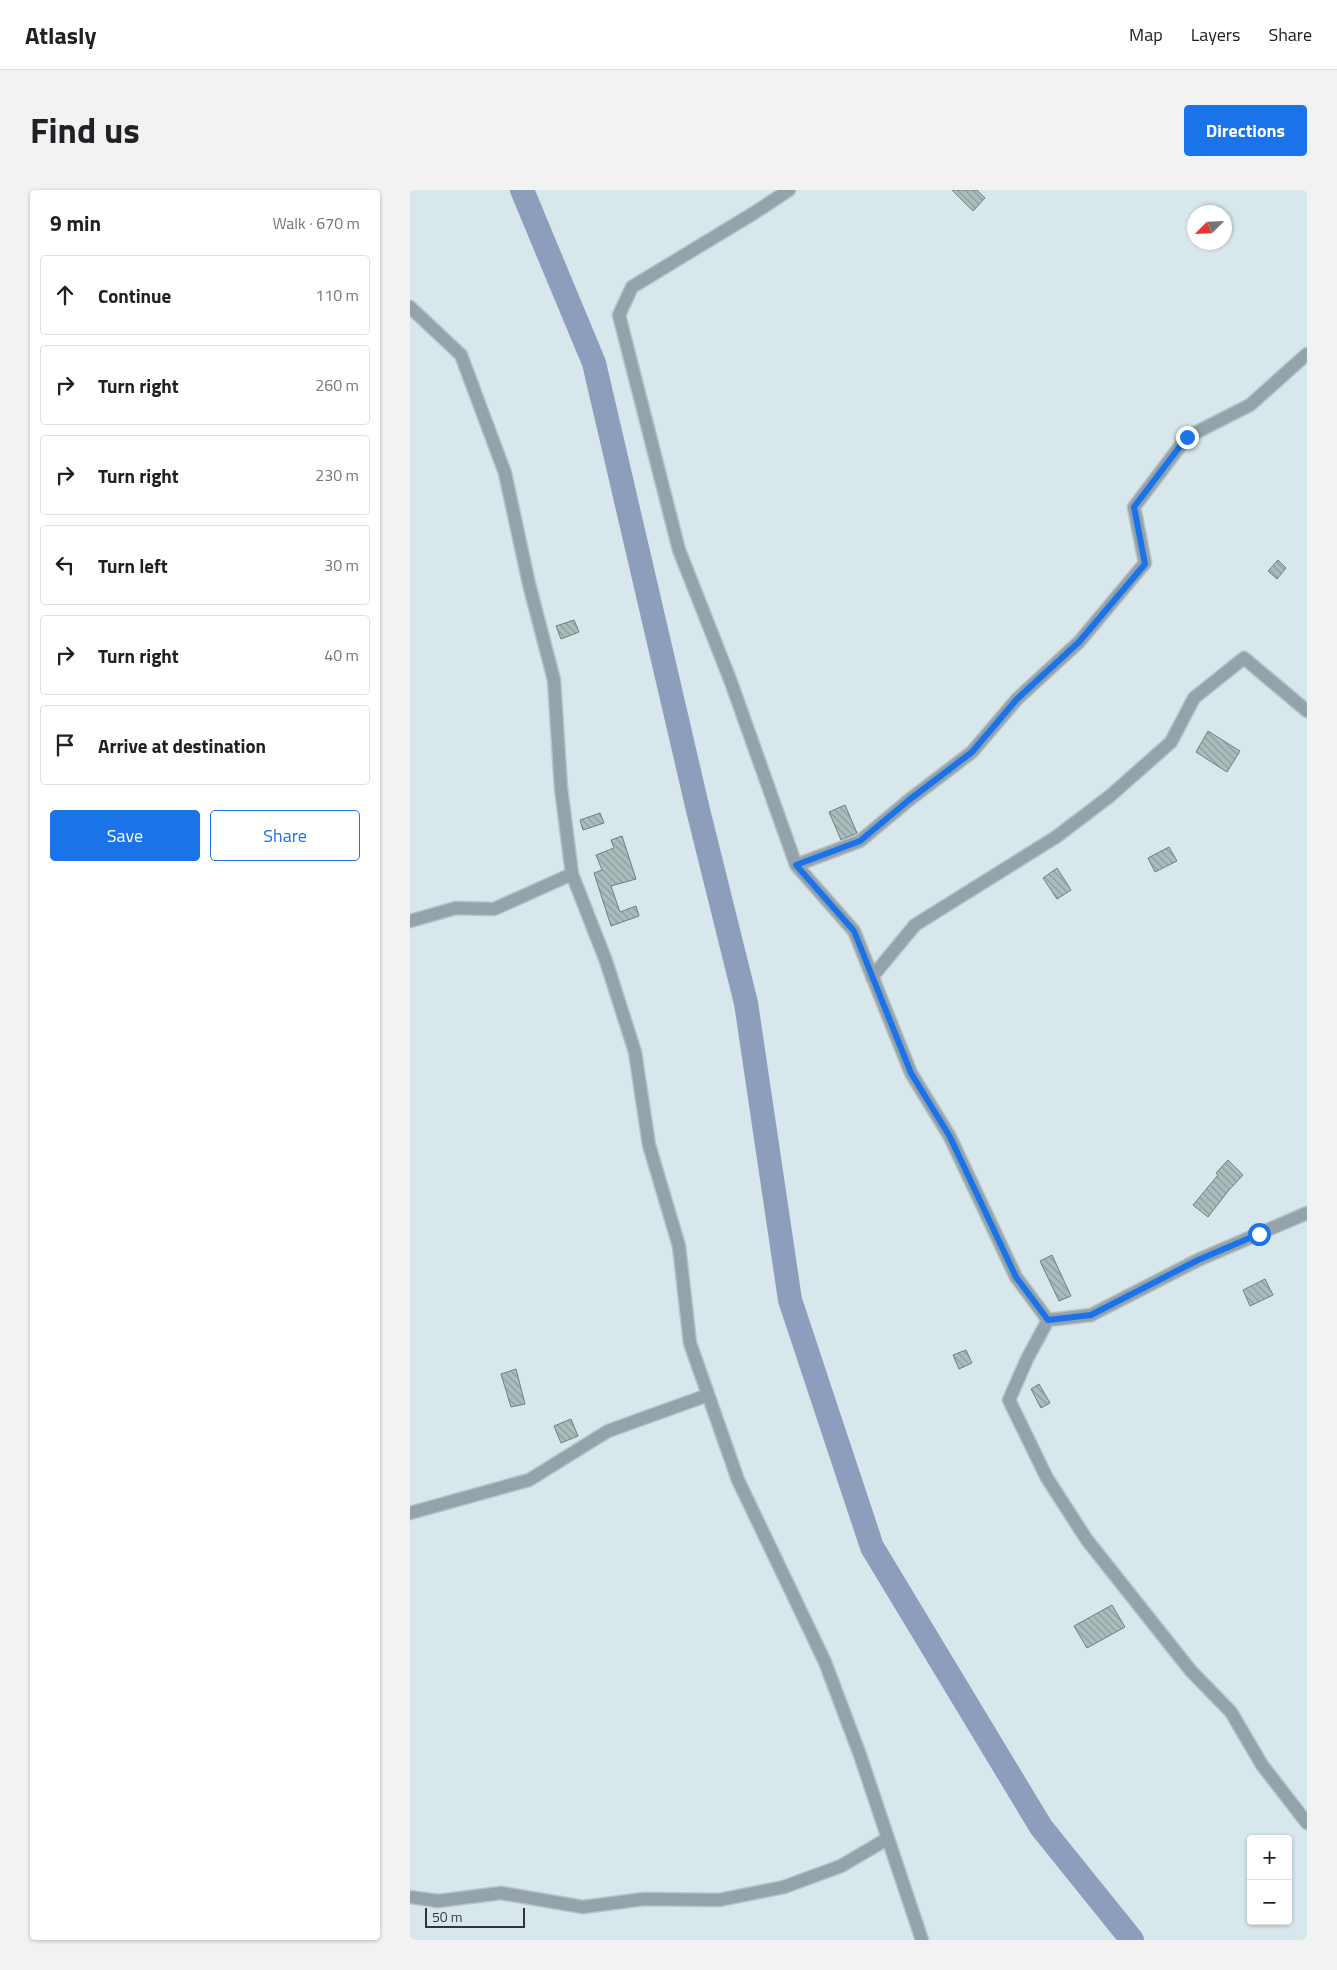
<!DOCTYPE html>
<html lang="en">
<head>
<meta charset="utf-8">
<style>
  body { margin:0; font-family:"Titillium Web",sans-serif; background:#f2f2f2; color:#202124 }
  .controls { position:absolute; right:15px; bottom:15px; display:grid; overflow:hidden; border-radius:5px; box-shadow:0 1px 4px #0004 }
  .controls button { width:45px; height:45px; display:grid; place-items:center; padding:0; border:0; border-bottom:1px solid #e0e0e0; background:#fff; color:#202124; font:25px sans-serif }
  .compass { position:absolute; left:777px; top:15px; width:45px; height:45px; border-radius:50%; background:#fff; box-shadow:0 1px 4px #0004; rotate:246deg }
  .scale { position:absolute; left:15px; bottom:12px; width:100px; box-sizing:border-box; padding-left:5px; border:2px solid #303638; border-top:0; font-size:14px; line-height:18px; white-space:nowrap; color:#303638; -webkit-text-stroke:4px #d7e7ec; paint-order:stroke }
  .stop { position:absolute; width:15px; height:15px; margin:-11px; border:4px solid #1a73e8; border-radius:50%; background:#fff }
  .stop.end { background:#1a73e8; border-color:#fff; box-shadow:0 1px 5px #0008 }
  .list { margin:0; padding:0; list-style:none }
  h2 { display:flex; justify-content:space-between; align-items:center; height:65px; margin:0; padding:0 20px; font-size:21px }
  h2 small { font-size:16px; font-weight:400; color:#757577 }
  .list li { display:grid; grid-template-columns:32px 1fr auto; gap:15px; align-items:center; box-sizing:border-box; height:80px; margin:0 10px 10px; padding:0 10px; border:1px solid #e0e0e0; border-radius:5px }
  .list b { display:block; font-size:19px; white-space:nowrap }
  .list em { font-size:16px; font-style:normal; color:#757577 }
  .actions { display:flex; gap:10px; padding:15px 20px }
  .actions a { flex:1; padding:11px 0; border:1px solid #1a73e8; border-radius:5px; text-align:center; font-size:18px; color:#1a73e8 }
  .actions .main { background:#1a73e8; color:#fff }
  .icon { flex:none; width:28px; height:28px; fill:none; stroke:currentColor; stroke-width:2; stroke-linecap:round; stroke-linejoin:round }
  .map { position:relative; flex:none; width:897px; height:1750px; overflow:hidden; border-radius:5px }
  header { display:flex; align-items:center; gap:30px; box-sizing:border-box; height:70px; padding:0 25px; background:#fff; border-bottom:1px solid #e0e0e0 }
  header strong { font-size:24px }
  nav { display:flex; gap:28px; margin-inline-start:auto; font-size:18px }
  .intro { display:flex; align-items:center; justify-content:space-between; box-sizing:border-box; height:120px; padding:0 30px }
  h1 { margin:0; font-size:35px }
  .button { padding:12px 22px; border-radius:5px; background:#1a73e8; color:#fff; font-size:18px; font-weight:700 }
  main { display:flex; gap:30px; padding:0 30px }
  aside { flex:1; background:#fff; border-radius:5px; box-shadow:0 1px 4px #0004 }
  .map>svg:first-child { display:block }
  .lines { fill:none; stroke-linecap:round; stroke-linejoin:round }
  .river { stroke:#8d9ebc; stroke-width:24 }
  .building { fill:url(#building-back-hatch); stroke:#707f80 }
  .minor-casing { stroke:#b6c4c8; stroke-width:15 }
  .minor { stroke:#94a2ac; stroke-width:12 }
  .route { stroke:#1a73e8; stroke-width:6 }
</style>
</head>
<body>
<header>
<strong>Atlasly</strong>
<nav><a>Map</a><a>Layers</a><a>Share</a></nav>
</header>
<div class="intro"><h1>Find us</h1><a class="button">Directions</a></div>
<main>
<aside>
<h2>9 min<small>Walk · 670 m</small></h2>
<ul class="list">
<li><svg class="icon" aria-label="ahead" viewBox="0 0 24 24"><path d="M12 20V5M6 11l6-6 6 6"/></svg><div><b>Continue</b></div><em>110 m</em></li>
<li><svg class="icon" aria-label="right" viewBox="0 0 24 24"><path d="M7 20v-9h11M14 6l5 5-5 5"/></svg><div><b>Turn right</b></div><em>260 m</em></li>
<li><svg class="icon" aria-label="right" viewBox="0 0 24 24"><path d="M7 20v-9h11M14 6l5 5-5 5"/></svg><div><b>Turn right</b></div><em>230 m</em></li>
<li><svg class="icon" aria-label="left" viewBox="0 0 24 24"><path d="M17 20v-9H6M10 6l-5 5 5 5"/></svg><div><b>Turn left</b></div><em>30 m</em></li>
<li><svg class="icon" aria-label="right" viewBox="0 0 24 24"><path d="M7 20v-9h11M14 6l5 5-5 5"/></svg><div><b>Turn right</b></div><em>40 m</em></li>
<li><svg class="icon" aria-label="arrive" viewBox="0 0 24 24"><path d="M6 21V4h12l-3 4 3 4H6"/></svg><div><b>Arrive at destination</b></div></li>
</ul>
<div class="actions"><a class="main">Save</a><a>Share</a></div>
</aside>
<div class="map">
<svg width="897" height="1750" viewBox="0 0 897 1750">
  <defs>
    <pattern id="building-back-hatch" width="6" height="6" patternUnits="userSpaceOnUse" patternTransform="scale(1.25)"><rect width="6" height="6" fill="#acbcbd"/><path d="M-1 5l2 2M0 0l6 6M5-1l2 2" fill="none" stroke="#8c9a9b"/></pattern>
  </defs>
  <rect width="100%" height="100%" fill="#d7e7ec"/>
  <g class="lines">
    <!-- river -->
    <path class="river" d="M 112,0 L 184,173 L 288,620 L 336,813 L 380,1110 L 462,1357 L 631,1637 L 722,1750"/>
  </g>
  <!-- building -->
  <path class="building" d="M 542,0 L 567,0 L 575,8 L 563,21 Z
    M 868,370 L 876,378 L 867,389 L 858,381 Z
    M 164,430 L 169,442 L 151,449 L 146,436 Z
    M 798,541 L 830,561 L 817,582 L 786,562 Z
    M 435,615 L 447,643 L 431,650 L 419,622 Z
    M 190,623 L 194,633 L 173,640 L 170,630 Z
    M 212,646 L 226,689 L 201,696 L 210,722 L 226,716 L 229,726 L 201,736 L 184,683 L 192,680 L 186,665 L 204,658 L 201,650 Z
    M 759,657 L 767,671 L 745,682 L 738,668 Z
    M 647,678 L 661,700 L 647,709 L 633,688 Z
    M 818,970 L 833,985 L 819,1000 L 798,1027 L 783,1015 L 808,985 L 806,983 Z
    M 642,1065 L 661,1106 L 649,1111 L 630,1071 Z
    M 855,1089 L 863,1105 L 840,1116 L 833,1100 Z
    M 556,1160 L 562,1173 L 549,1179 L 543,1165 Z
    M 106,1179 L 115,1214 L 101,1217 L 91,1184 Z
    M 629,1194 L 640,1213 L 631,1218 L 621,1199 Z
    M 161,1229 L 168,1246 L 151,1253 L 144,1236 Z
    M 702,1415 L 715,1437 L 677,1458 L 664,1436 Z"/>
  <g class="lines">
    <!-- minor casing -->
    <g class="minor-casing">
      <path id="minor" d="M 379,0 L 344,23 L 222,97 L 209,125 L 269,360 L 321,492 L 386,675 L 444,741 L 501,883 L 540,947 L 606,1087 L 638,1130 L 681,1125 L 788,1070 L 897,1023
        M 0,117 L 51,165 L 95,283 L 119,394 L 144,490 L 151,598 L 162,684 L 196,771 L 225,862 L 239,955 L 269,1056 L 280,1153 L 328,1290 L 415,1472 L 450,1565 L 512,1750
        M 386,675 L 450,651 L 499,610 L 562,562 L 607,509 L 669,452 L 735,373 L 724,317 L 777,247 L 840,215 L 897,164
        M 0,731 L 46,718 L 84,719 L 162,684
        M 462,787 L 505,735 L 646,647 L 700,606 L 761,552 L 784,508 L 834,468 L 897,521
        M 638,1130 L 617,1169 L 599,1210 L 637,1288 L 677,1350 L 781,1481 L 821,1522 L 852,1575 L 897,1633
        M 0,1323 L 119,1290 L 198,1241 L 298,1205
        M 0,1707 L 28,1711 L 91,1703 L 173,1717 L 234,1709 L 309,1710 L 374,1697 L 431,1676 L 477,1649"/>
    </g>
    <!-- minor -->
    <use href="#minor" class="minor"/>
  </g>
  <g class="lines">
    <!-- route -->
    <path class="route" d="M 777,247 L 724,317 L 735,374 L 669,452 L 607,509 L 562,562 L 499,610 L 450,651 L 386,675 L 444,741 L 501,883 L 540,947 L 606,1087 L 638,1130 L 681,1125 L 788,1070 L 849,1044"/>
  </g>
</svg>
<div class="controls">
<button>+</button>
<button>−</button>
</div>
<svg class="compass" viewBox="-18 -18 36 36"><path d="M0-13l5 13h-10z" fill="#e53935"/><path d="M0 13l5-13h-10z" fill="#757577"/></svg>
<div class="scale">50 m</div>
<div class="stop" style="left:849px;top:1044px"></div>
<div class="stop end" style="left:777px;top:247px"></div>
</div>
</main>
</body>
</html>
